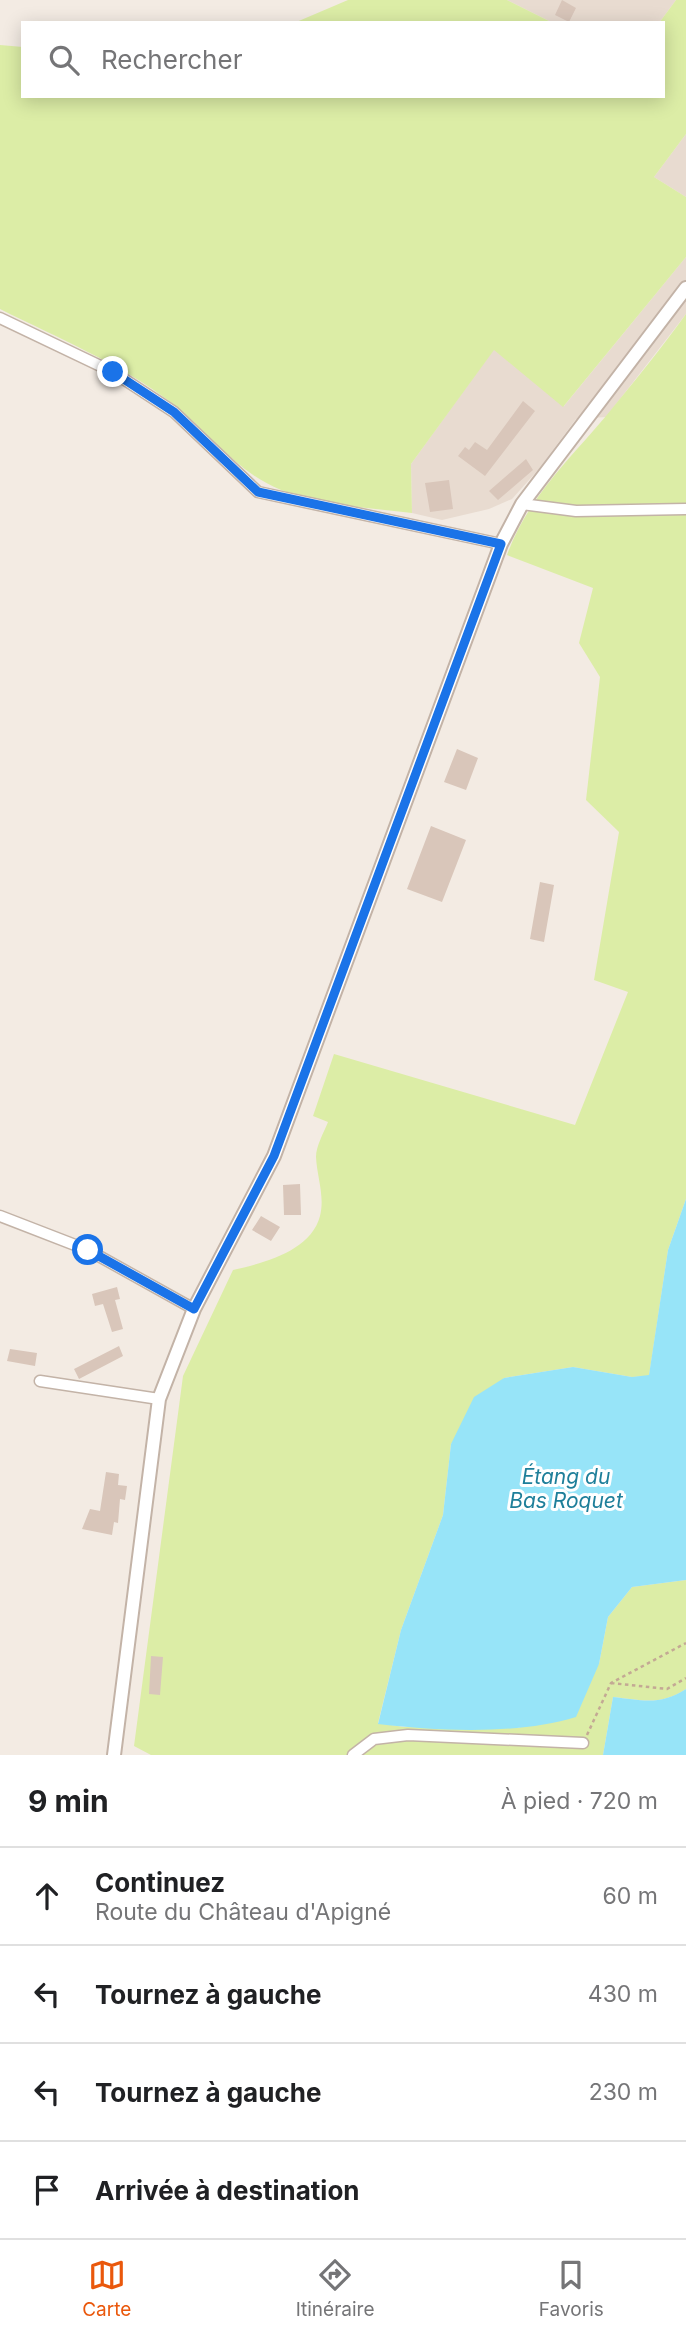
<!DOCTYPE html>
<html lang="fr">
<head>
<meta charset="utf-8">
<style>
  body { margin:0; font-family:Inter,sans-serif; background:#f2f2f2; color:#202124 }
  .stop { position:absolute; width:21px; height:21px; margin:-16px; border:5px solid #1a73e8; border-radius:50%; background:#fff }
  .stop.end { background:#1a73e8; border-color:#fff; box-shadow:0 2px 7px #0008 }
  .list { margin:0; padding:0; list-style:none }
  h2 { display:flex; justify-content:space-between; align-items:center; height:91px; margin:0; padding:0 28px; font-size:30px }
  h2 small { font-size:23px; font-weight:400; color:#757577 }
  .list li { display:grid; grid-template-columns:46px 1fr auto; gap:21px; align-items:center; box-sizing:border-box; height:98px; padding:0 28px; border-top:2px solid #e0e0e0 }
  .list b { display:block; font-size:26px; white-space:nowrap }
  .list p { margin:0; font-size:23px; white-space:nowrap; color:#757577 }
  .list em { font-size:23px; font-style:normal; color:#757577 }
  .icon { flex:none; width:38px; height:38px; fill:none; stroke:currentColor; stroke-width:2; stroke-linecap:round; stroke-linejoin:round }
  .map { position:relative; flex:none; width:686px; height:1755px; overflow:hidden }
  .search { position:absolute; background:#fff; box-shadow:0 4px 18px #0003; left:21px; right:21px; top:21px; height:77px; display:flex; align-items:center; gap:18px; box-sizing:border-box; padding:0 24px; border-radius:0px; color:#757577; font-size:26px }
  .sheet { height:483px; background:#fff }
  nav { display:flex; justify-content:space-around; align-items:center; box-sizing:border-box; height:98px; border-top:2px solid #e0e0e0; background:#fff; font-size:19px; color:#757577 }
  nav a { display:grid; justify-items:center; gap:4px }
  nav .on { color:#ea580c }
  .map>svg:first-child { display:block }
  .residential { fill:#e8dbd0 }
  .green { fill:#dceda6 }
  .water { fill:#97e4f8 }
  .building { fill:#d9c6ba }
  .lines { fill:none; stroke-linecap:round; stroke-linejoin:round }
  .minor-casing { stroke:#c3b3a7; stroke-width:13 }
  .tertiary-casing { stroke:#c3b3a7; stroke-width:16 }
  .path { stroke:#c3a994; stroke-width:2.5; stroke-dasharray:3.5 3.5; stroke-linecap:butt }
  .minor { stroke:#fff; stroke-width:10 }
  .tertiary { stroke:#fff; stroke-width:12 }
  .route { stroke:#1a73e8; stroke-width:9 }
  .labels { text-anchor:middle; stroke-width:6; stroke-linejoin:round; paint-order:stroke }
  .water-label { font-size:21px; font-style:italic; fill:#1e7f9a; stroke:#fff }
</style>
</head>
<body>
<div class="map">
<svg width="686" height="1755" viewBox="0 0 686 1755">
  <rect width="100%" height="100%" fill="#f3ebe3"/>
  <!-- residential -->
  <path class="residential" d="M 507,0 L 676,0 L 659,23 L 553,23 Z
    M 686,134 L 686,197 L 654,177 Z
    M 686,257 L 686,314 L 606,417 L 576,419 L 538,470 L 512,499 L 489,509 L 442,520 L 412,513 L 411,464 L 494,349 L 564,406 Z"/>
  <!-- green -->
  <path class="green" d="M 348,0 L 507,0 L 553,23 L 294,23 Z
    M 676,0 L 686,0 L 686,134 L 654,177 L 686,197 L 686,257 L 563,407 L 494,350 L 411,464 L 412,513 C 369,508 321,505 281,490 C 236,472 210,433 173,404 C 121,364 58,338 0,309 L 0,45 L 23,47 L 23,96 L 663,96 L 663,23 L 659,23 Z
    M 686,314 L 686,1199 L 668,1250 L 649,1376 L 632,1377 L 573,1367 L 504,1378 L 451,1444 L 443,1515 L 401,1630 L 378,1723 L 404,1727 L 519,1728 L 599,1664 L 608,1617 L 632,1587 L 686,1580 L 686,1689 C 661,1706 642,1700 613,1697 L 603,1755 L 151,1755 L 134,1746 L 183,1376 L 233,1270 C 264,1263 311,1251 320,1216 C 325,1196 317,1177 316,1157 C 316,1146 324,1132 328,1122 L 313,1116 L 334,1054 L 575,1125 L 628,992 L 594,980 L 619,832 L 586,800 L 600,677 L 579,643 L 593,588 L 507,555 C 527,499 568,461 606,416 C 633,383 661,349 686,314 Z"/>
  <!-- water -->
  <path class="water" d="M 686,1199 L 686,1580 L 632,1587 L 608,1617 L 599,1664 L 576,1717 C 519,1735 437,1731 378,1724 L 401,1630 L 443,1515 L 451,1444 L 474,1397 L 504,1378 L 573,1367 L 632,1377 L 649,1375 L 668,1250 Z
    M 686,1689 L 686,1755 L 603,1755 L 613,1697 C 642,1700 660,1706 686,1689 Z"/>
  <!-- building -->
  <path class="building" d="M 562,0 L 576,8 L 569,22 L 555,15 Z
    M 523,401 L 535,411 L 485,476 L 458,456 L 465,447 L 469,450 L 475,442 L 487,450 Z
    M 526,459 L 533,470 L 498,500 L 489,491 Z
    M 449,480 L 453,509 L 430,512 L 425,483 Z
    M 457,749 L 478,758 L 466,790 L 444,782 Z
    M 431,826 L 466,840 L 442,902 L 407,889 Z
    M 540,882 L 554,885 L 544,942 L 530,939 Z
    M 300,1184 L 301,1215 L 284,1215 L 283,1185 Z
    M 261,1216 L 280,1227 L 271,1241 L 252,1230 Z
    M 117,1287 L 120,1299 L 115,1300 L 123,1329 L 112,1332 L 103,1304 L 95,1306 L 92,1294 Z
    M 119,1346 L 123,1356 L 79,1379 L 74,1369 Z
    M 10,1349 L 37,1353 L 35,1366 L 7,1361 Z
    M 106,1472 L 119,1474 L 118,1485 L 127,1486 L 125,1500 L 120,1499 L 118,1523 L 114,1522 L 112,1535 L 82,1529 L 90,1509 L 100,1511 Z
    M 151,1656 L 163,1657 L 160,1695 L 149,1694 Z"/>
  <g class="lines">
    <!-- minor casing -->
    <g class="minor-casing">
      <path id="minor" d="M 0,318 L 113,372 L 174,412 L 258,492 L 501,544
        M 522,504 L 576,511 L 686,509
        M 0,1216 L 88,1250 L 194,1309
        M 40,1381 L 159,1399
        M 353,1755 L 374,1739 L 408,1735 L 583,1743"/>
    </g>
    <!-- tertiary casing -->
    <g class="tertiary-casing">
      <path id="tertiary" d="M 114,1755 L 159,1399 L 194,1309 L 274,1156 L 501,544 L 522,504 L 686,288"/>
    </g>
    <!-- path -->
    <path class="path" d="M 611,1683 L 667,1689 L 686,1678
      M 587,1735 L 611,1683 L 686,1643"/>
    <!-- minor -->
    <use href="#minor" class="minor"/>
    <!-- tertiary -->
    <use href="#tertiary" class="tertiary"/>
  </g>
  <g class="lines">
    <!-- route -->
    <path class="route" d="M 88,1250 L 194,1309 L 274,1156 L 501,544 L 258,492 L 174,412 L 113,372"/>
  </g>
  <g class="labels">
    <!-- water labels -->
    <g class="water-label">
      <text x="566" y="1484">Étang du<tspan x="566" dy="24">Bas Roquet</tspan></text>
    </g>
  </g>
</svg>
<div class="stop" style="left:88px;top:1250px"></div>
<div class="stop end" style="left:113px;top:372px"></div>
<div class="search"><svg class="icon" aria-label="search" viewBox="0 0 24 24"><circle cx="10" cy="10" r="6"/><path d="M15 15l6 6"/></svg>Rechercher</div>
</div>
<section class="sheet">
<h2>9 min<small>À pied · 720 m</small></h2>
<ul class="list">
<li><svg class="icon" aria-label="ahead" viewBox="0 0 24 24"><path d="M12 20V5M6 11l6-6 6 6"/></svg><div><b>Continuez</b><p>Route du Château d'Apigné</p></div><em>60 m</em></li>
<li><svg class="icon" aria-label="left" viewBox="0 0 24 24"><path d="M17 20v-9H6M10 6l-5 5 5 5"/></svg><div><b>Tournez à gauche</b></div><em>430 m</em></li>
<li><svg class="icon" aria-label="left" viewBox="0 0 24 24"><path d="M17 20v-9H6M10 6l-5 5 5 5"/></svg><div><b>Tournez à gauche</b></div><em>230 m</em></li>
<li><svg class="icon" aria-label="arrive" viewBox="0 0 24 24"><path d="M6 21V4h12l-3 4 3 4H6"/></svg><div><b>Arrivée à destination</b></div></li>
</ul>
</section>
<nav>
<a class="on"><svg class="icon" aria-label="map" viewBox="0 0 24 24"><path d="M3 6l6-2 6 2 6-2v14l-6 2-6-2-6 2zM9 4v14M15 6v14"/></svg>Carte</a>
<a><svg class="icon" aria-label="directions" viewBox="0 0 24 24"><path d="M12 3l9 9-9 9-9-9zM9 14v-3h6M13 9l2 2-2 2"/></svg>Itinéraire</a>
<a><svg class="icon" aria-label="saved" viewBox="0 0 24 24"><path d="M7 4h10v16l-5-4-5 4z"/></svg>Favoris</a>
</nav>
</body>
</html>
